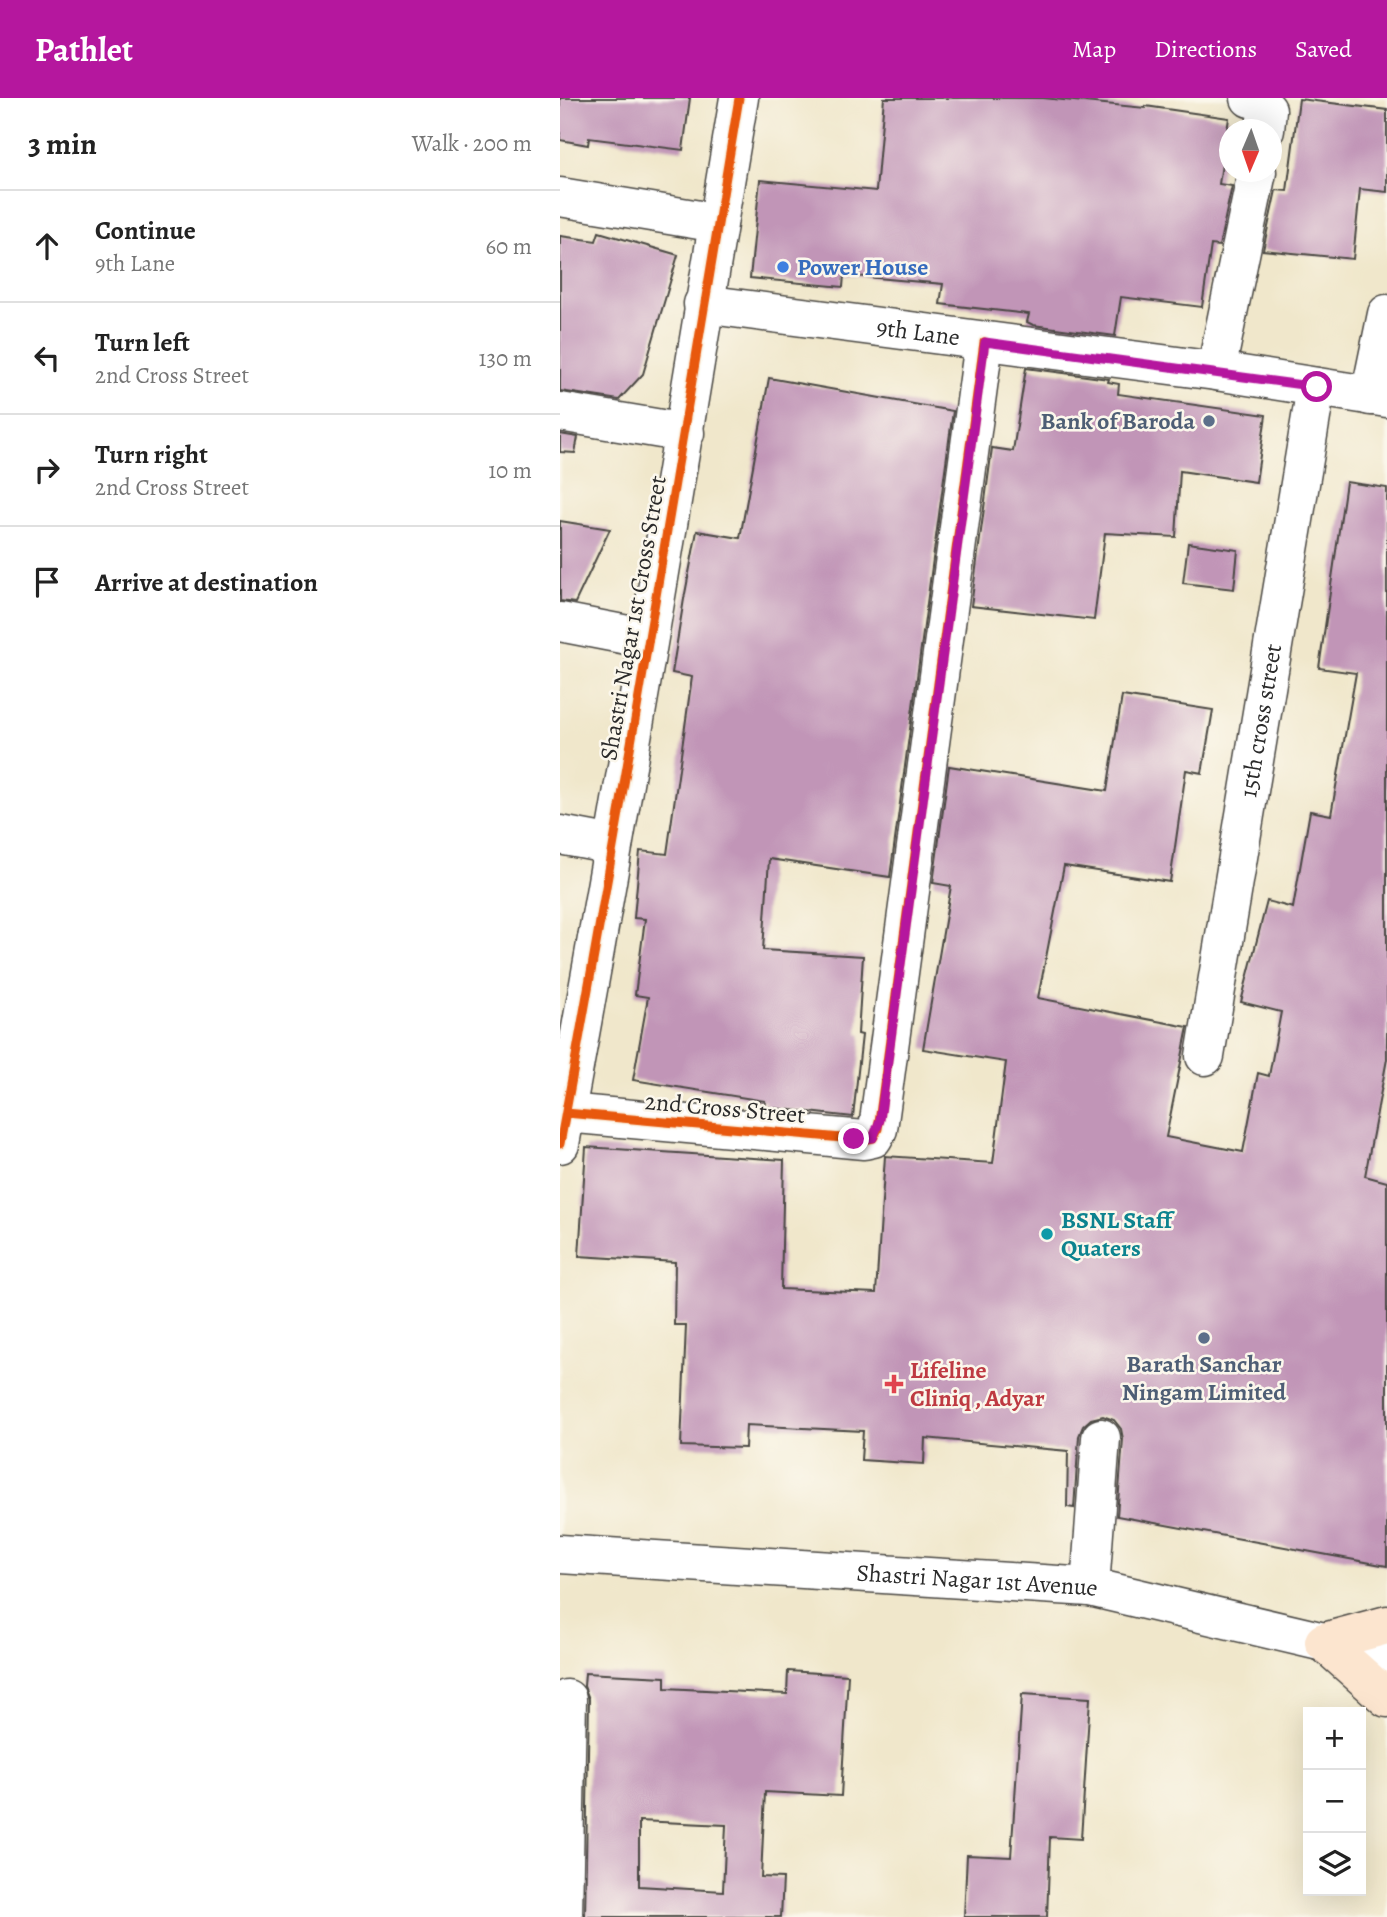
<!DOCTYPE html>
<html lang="en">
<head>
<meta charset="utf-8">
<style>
  body { margin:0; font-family:Alegreya,serif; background:#f6f6f6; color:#222 }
  .controls { position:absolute; right:21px; bottom:21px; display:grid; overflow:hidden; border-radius:0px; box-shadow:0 7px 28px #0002 }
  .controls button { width:63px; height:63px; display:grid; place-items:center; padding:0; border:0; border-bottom:2px solid #e0e0e0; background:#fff; color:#222; font:35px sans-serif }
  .compass { position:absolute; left:659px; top:21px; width:63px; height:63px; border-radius:50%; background:#fff; box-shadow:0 7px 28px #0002; rotate:182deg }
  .stop { position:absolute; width:21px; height:21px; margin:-16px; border:5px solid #b5179e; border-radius:50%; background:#fff }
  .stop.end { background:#b5179e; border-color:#fff; box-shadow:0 2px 7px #0008 }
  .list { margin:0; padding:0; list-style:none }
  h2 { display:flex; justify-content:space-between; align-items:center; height:91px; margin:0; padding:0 28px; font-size:30px }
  h2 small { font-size:23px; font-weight:400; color:#767676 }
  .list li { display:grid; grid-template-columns:46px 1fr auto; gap:21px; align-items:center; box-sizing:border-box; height:112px; padding:0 28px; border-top:2px solid #e0e0e0 }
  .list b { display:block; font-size:26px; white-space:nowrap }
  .list p { margin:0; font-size:23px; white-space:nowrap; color:#767676 }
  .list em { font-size:23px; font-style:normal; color:#767676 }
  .icon { flex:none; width:38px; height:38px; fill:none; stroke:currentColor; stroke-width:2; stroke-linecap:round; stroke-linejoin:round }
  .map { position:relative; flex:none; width:827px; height:1819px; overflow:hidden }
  header { display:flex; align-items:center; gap:42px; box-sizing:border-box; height:98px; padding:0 35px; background:#b5179e; color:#fff }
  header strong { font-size:33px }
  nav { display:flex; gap:38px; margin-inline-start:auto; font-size:24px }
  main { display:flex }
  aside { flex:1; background:#fff }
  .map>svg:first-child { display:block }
  .building { fill:#c195b7; fill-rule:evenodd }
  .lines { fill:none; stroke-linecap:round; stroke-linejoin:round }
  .minor-casing { stroke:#494743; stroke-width:41 }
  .tertiary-casing { stroke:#494743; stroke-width:41 }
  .secondary-casing { stroke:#494743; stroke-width:41 }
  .minor { stroke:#fff; stroke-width:38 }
  .tertiary { stroke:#fff; stroke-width:38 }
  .secondary { stroke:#fce5cf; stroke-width:38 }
  .cycleway-casing { stroke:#fbf7ec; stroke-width:13 }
  .cycleway { stroke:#e8590c; stroke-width:9 }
  .route { stroke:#b5179e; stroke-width:9 }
  .shop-dot { fill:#3f7fe0; stroke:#fbf7ec; stroke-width:2.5 }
  .service-dot { fill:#5c6f8a; stroke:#fbf7ec; stroke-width:2.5 }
  .culture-dot { fill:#0f9aa8; stroke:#fbf7ec; stroke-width:2.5 }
  .health-dot { fill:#e0444e; stroke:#fbf7ec; stroke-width:2.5 }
  .labels { text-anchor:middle; stroke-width:5; stroke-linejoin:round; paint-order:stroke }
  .shop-label { font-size:24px; font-weight:bold; fill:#366cbe; stroke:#fbf7ec; text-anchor:start }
  .street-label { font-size:24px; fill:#2b2b2b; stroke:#fbf7ec }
  .service-label { font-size:24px; font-weight:bold; fill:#4e5e75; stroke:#fbf7ec; text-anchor:end }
  .culture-label { font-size:24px; font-weight:bold; fill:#0d838f; stroke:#fbf7ec; text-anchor:start }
  .health-label { font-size:24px; font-weight:bold; fill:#be3a42; stroke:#fbf7ec; text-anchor:start }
</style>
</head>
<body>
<header>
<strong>Pathlet</strong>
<nav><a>Map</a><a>Directions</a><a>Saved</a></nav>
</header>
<main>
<aside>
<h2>3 min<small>Walk · 200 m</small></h2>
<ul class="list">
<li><svg class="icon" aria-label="ahead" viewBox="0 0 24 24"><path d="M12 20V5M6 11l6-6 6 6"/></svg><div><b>Continue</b><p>9th Lane</p></div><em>60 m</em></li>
<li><svg class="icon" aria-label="left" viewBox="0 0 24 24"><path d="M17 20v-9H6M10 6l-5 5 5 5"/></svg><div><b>Turn left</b><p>2nd Cross Street</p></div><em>130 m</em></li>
<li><svg class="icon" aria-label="right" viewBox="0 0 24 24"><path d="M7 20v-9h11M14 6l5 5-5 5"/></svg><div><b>Turn right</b><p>2nd Cross Street</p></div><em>10 m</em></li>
<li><svg class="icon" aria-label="arrive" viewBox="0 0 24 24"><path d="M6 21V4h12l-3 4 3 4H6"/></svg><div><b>Arrive at destination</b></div></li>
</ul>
</aside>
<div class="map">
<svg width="827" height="1819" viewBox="0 0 827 1819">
  <rect width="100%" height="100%" fill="#fbf7ec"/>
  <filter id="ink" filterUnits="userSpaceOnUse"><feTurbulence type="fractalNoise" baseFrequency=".0143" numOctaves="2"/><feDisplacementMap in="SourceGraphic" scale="14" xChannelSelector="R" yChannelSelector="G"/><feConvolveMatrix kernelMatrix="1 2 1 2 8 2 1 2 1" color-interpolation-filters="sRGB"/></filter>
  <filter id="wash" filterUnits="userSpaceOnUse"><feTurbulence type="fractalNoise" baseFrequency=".00686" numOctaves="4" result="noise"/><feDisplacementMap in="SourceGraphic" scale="28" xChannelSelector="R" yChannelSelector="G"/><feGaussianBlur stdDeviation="1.57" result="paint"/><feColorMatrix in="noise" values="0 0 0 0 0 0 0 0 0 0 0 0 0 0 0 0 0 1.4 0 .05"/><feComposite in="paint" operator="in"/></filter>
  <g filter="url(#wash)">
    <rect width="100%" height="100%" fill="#f0e7cb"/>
    <g id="blocks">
      <!-- building -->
      <path class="building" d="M 0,0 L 130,0 L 123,52 L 29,40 L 28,47 L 0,42 Z
        M 324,0 L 483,0 L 585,10 L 585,8 L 669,20 L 659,86 L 672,88 L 659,148 L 651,147 L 642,209 L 561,199 L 555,238 L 473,227 L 467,224 L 469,216 L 380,206 L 383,186 L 284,177 L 283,189 L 190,180 L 200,82 L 316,93 Z
        M 739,1 L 827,12 L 827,94 L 800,91 L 793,161 L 703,152 L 716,92 L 727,93 Z
        M 39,134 L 118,157 L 83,276 L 59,302 L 0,293 L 0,138 L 36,143 Z
        M 466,270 L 549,281 L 548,284 L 559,286 L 558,296 L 706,317 L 696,384 L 620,373 L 616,439 L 545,435 L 534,522 L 411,508 L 432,350 L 453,353 Z
        M 209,280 L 393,313 L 330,779 L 209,761 L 203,852 L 303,858 L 298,936 L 302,937 L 293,1019 L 204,1009 L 205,1003 L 73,982 L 88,899 L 75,897 L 85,821 L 74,820 L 80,753 L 107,756 L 132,579 L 112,575 L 124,501 L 137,433 L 180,440 Z
        M 0,336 L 18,339 L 15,355 L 0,354 Z
        M 786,384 L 827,390 L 827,961 L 805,1078 L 827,1084 L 827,1468 L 557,1418 L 563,1341 L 561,1331 L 554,1322 L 543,1318 L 531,1321 L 523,1328 L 519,1338 L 514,1410 L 507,1409 L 508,1353 L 365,1340 L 364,1366 L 301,1362 L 303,1333 L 186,1327 L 185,1350 L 121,1348 L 126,1227 L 114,1227 L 115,1164 L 19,1158 L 26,1049 L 224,1062 L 221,1191 L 316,1195 L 325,1058 L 433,1065 L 446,964 L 363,951 L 391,788 L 373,785 L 389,668 L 547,693 L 562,598 L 653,612 L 642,675 L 626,672 L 610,784 L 504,768 L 478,900 L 628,929 L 606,1039 L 683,1054 L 698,975 L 709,978 L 721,914 L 681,904 L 707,803 L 733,810 L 750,713 L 771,717 L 796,575 L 759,570 Z
        M 0,423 L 50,431 L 15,505 L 0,503 Z
        M 628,445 L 678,452 L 674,491 L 623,485 Z
        M 228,1573 L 288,1577 L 281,1698 L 205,1694 L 201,1779 L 223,1780 L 221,1819 L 25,1819 L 29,1601 L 24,1588 L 25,1575 L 105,1579 L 105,1590 L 227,1596 ZM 79,1723 L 166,1727 L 163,1793 L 79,1788 Z
        M 462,1596 L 530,1600 L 521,1741 L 490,1739 L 487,1819 L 404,1819 L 407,1757 L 451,1759 Z"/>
    </g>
  </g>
  <g filter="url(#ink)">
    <use href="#blocks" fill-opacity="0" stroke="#494743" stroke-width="2"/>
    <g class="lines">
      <!-- minor casing -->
      <g class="minor-casing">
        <g id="minor">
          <path d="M 690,0 L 697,1 L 707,12 L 705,32"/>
          <path d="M 0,99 L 158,125"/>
          <path id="s1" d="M 143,206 L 656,273 L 827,300"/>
          <path d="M 656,273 L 697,74"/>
          <path d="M 810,298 L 827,216"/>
          <path d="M 0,314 L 125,335"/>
          <path d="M 0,524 L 88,541"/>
          <path d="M 0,737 L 53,747"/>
          <path id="s2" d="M 645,958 L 756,289"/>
          <path d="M 6,1015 L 304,1042 L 313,1040 L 318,1031 L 424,244"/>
          <path d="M 0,1046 C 64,698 121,349 179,0"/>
          <path d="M 530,1489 L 541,1340"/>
          <path d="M 3,1819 L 7,1601"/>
        </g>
      </g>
      <!-- tertiary casing -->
      <g class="tertiary-casing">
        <g id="tertiary">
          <path id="s3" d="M 0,1456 L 530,1489 L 764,1544 L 827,1566"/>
        </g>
      </g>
      <!-- secondary casing -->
      <g class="secondary-casing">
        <path id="secondary" d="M 764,1544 L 827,1600
          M 764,1544 L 827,1527"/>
      </g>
      <!-- minor -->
      <use href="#minor" class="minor"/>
      <!-- tertiary -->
      <use href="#tertiary" class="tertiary"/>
      <!-- secondary -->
      <use href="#secondary" class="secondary"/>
      <!-- cycleway casing -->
      <g class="cycleway-casing">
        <path id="cycleway" d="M 6,1015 L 304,1042 L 313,1040 L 318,1031 L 424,244
          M 0,1046 C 64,698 121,349 179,0"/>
      </g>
      <!-- cycleway -->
      <use href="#cycleway" class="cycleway"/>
    </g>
  </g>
  <g class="lines" filter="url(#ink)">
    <!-- route -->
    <path class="route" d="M 294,1041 L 313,1040 L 320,1022 L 425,244 L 757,289"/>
  </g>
  <!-- markers -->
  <circle class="shop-dot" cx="223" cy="169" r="7"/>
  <g class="service-dot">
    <circle cx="649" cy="323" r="7"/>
    <circle cx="644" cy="1240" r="7"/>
  </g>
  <circle class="culture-dot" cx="487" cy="1136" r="7"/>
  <path class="health-dot" d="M330.5 1275.5h7v7h7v7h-7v7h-7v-7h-7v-7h7z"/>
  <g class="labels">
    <!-- shop labels -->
    <g class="shop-label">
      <text x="237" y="177">Power House</text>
    </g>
    <!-- street labels -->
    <g class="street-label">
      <text dy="8" stroke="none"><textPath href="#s1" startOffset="217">9th Lane</textPath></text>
      <text transform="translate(73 520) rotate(-80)" y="8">Shastri Nagar 1st Cross Street</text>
      <text dy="8" stroke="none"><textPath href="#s2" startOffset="340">15th cross street</textPath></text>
      <text transform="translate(165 1010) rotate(5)" y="8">2nd Cross Street</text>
      <text dy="8" stroke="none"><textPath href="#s3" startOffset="418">Shastri Nagar 1st Avenue</textPath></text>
    </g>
    <!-- service labels -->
    <g class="service-label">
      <text x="635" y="331">Bank of Baroda</text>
      <text x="644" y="1274" text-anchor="middle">Barath Sanchar<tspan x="644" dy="28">Ningam Limited</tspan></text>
    </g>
    <!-- culture labels -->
    <g class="culture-label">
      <text x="501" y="1130">BSNL Staff<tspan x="501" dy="28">Quaters</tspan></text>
    </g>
    <!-- health labels -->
    <g class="health-label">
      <text x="350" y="1280">Lifeline<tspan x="350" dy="28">Cliniq , Adyar</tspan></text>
    </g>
  </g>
</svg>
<div class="controls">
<button>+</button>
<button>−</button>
<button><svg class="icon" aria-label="layers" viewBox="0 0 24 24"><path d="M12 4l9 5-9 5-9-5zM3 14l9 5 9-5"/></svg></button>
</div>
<svg class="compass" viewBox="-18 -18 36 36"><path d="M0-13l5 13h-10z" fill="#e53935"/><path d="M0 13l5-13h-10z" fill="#767676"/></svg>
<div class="stop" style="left:757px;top:289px"></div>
<div class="stop end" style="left:294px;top:1041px"></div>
</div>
</main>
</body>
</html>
